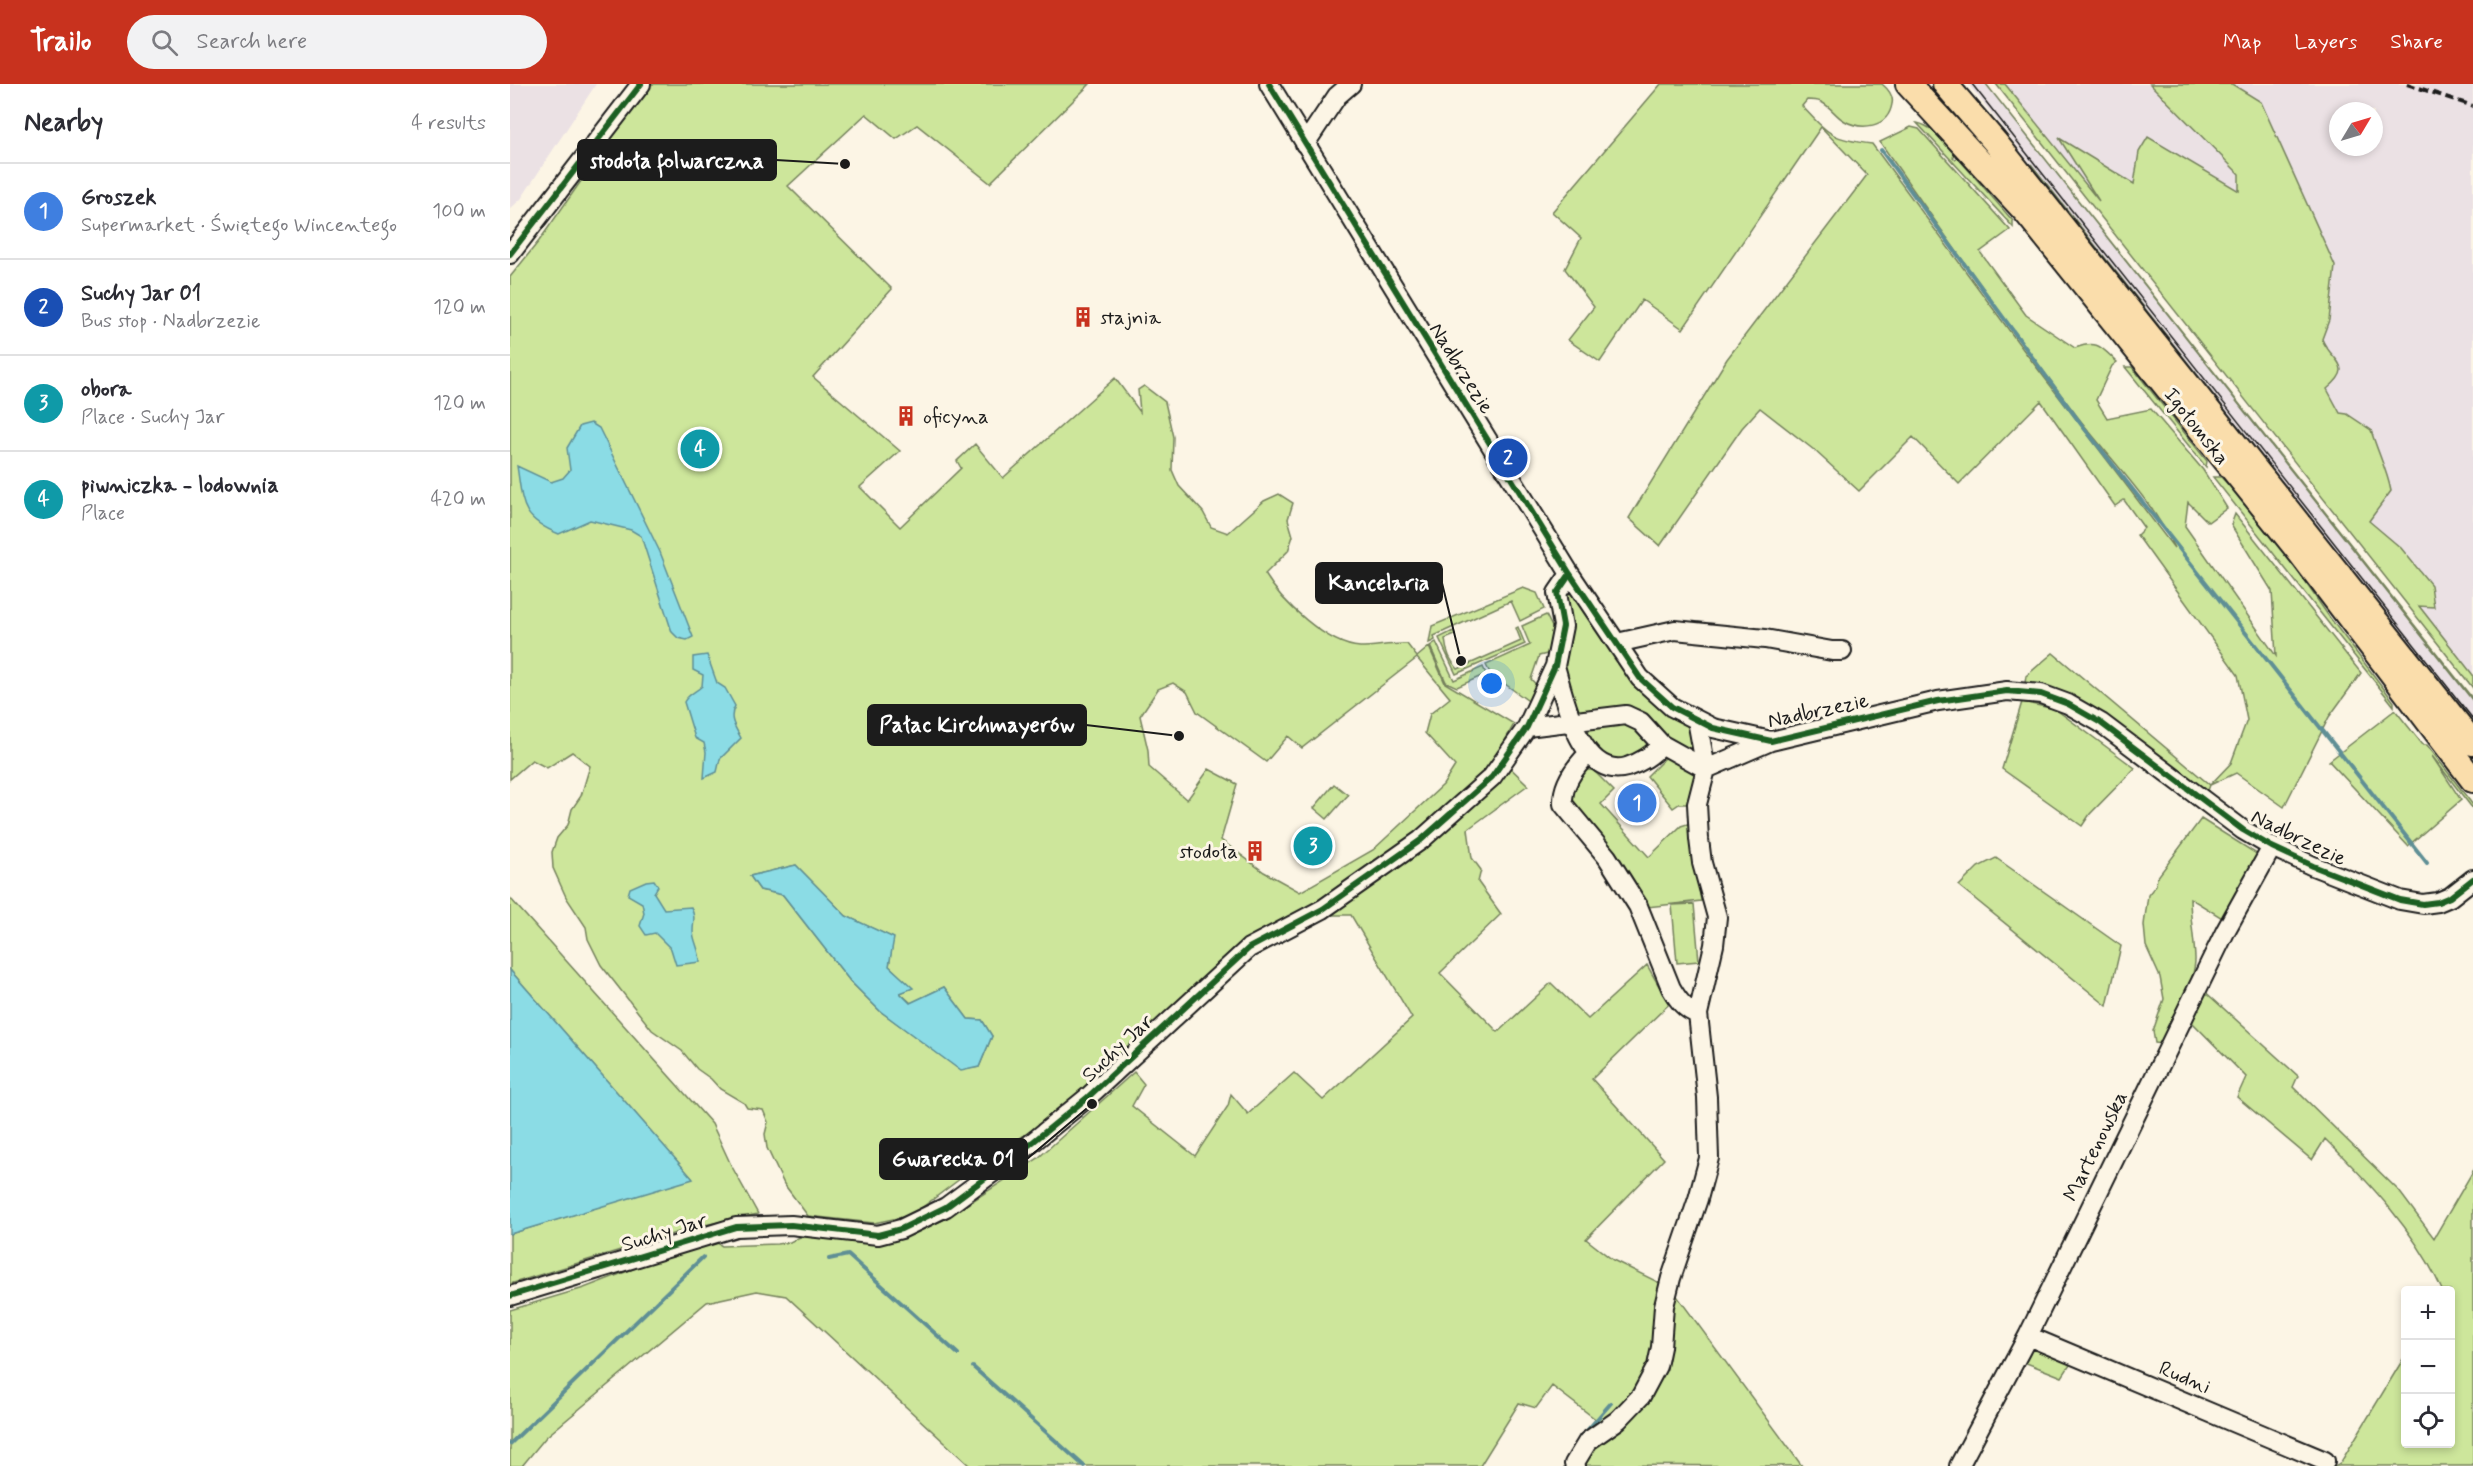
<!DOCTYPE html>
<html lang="en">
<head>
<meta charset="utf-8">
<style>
  body { margin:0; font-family:Mynerve,sans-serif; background:#f2f2f3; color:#2b2b33 }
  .controls { position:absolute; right:18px; bottom:18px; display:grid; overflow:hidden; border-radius:6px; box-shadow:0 3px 9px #0003 }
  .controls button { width:54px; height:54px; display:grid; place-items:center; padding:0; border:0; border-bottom:2px solid #e1e1e2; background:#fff; color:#2b2b33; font:30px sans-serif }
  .compass { position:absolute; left:1819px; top:18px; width:54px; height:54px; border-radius:50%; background:#fff; box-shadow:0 3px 9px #0003; rotate:52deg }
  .you { position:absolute; left:982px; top:600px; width:21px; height:21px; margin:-15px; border:4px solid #fff; border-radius:50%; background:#1a73e8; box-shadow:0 0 0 9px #1a73e833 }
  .badge { display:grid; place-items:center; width:39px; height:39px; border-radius:50%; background:#c8321e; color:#fff; font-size:20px; font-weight:700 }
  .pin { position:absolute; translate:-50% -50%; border:3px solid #fff; box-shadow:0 2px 6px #0006 }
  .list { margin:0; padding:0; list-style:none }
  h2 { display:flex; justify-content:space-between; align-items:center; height:78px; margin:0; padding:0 24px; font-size:26px }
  h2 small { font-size:20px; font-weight:400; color:#7c7c81 }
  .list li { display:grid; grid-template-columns:39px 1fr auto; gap:18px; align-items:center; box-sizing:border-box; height:96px; padding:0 24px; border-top:2px solid #e1e1e2 }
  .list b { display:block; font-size:22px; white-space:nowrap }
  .list p { margin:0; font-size:20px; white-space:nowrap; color:#7c7c81 }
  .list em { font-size:20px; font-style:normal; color:#7c7c81 }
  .icon { flex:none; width:33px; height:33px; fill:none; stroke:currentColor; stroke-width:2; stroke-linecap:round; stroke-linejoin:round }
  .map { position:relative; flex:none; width:1963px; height:1382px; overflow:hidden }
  header { display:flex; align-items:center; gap:36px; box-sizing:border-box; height:84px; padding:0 30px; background:#c8321e; color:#fff }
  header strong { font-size:28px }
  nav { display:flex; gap:33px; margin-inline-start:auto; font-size:21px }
  .search { width:420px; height:54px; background:#f2f2f3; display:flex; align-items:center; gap:15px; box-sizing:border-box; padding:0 21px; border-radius:33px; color:#7c7c81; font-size:22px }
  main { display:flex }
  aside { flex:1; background:#fff }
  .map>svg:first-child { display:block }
  .built { fill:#ebe1e4; fill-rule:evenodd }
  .green { fill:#cde69b; stroke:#74815c; stroke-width:1.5; fill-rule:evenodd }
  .water { fill:#8bdce5; stroke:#5f8f95; stroke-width:1.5 }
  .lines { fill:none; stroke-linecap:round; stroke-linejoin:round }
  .stream { stroke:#5f8f95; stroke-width:4 }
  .minor-casing { stroke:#1c1c1c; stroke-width:22 }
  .major-casing { stroke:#1c1c1c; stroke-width:28 }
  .minor { stroke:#fcf5e5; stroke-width:18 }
  .major { stroke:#faddab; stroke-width:24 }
  .tram { stroke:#1c1c1c; stroke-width:1.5 }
  .rail { stroke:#1c1c1c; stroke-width:4; stroke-dasharray:9 4.5; stroke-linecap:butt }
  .cycleway-casing { stroke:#fcf5e5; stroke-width:10 }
  .cycleway { stroke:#1b5e20; stroke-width:6 }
  .labels { text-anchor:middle; stroke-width:6; stroke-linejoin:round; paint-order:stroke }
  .poi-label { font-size:21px; fill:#1c1c1c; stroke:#fcf5e5; text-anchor:start }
  .street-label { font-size:21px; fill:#1c1c1c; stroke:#fcf5e5 }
  .leader { fill:none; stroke:#1c1c1c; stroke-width:2 }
  .callout-dot { fill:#1c1c1c; stroke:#fcf5e5; stroke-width:2 }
  .callout { fill:#1c1c1c; stroke:#1c1c1c; stroke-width:2 }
  .callout-label { font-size:22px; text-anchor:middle; font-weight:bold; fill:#fff }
</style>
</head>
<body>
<header>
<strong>Trailo</strong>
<div class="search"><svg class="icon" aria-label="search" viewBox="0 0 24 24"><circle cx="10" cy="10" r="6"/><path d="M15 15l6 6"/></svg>Search here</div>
<nav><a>Map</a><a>Layers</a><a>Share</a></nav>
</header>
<main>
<aside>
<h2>Nearby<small>4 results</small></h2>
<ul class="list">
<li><span class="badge" style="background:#3f7fe0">1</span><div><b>Groszek</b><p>Supermarket · Świętego Wincentego</p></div><em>100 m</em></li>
<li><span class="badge" style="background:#1a4fb4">2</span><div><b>Suchy Jar 01</b><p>Bus stop · Nadbrzezie</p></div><em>120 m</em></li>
<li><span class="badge" style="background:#0f9aa8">3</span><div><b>obora</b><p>Place · Suchy Jar</p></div><em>120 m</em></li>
<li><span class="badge" style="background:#0f9aa8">4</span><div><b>piwniczka - lodownia</b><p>Place</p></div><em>420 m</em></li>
</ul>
</aside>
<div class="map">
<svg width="1963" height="1382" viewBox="0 0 1963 1382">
  <rect width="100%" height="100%" fill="#fcf5e5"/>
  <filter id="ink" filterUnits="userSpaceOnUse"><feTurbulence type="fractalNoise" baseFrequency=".0167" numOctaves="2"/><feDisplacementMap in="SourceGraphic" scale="12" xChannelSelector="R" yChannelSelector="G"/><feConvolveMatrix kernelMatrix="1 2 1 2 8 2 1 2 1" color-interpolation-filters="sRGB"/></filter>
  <g filter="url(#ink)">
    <!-- built -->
    <path class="built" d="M 0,0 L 86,0 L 11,115 L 0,125 Z
      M 1458,0 L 1476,0 L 1963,617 L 1963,640 Z
      M 1494,0 L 1963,0 L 1963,591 L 1909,521 ZM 1828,27 L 1864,27 L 1864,63 L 1828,63 Z"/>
    <!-- green -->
    <path class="green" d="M 139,0 L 580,0 L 480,99 L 407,41 L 386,55 L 356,30 L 278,102 L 382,205 L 303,293 L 390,367 L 350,403 L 390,443 L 451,384 L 447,377 L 465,360 L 493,394 L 605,294 L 630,328 L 628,306 L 634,302 L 655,318 L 663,353 L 662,386 L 669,402 L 693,428 L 701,443 L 718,449 L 754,417 L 769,410 L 783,419 L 778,435 L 783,452 L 778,467 L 755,490 C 771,517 817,561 850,563 C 866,563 881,559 897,560 L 907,573 L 919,563 L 935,599 L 1004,640 L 987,671 L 1018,701 L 958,745 L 962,774 L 971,786 L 968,798 L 991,830 L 930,889 L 988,948 L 1041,899 L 1078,935 L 1137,881 L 1159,920 L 1082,995 L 1154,1075 L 1076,1155 L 1103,1176 L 1162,1205 L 1292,1382 L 1068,1381 L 1082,1361 L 1117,1336 L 1140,1308 L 1160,1260 L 1157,1246 L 1158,1218 L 1152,1216 C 1150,1228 1150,1241 1148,1253 C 1143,1292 1125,1320 1092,1340 L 1042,1302 L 1026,1324 L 1009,1319 L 970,1382 L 460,1382 L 276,1212 L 247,1207 L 197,1218 L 36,1353 L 12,1382 L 0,1382 L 0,1226 L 74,1204 L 201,1155 L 212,1162 L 267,1160 L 280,1158 L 292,1152 L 379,1158 L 433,1136 L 527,1075 L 624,988 L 634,1000 L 622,1022 L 685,1072 L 718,1022 L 721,1010 L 738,1030 L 784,989 L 813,1016 L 902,934 L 841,831 L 801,831 L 773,838 L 750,854 L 741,864 L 727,868 L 591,990 L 521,1047 L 475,1076 L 402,1131 L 364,1139 L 298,1132 L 274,1100 L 257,1064 L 255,1050 L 258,1038 L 253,1026 L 237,1024 L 234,1019 L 210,1005 L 201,995 L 187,985 L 172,967 L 142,946 L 91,881 L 78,855 L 76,843 L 56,813 L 43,784 L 42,768 L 47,754 L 58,741 L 62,725 L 71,712 L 80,682 L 62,668 L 37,684 L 22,676 L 0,695 L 0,193 L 29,157 ZM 907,574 L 940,614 L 920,630 L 915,649 L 945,682 L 933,701 L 863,766 L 790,808 L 754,788 L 711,756 L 727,700 L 699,685 L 677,716 L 639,683 L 638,666 L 630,632 L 648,605 L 663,599 L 677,608 L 687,628 L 756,678 L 778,652 L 792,664 ZM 286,781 L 336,832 L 383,854 L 379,882 L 402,904 L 390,909 L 401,919 L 434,903 L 458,935 L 472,936 L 482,952 L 469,983 L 451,986 L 370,927 L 340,897 L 273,811 L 250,806 L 240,792 Z
      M 1151,0 L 1372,0 C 1378,5 1384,12 1382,20 C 1378,44 1351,47 1333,36 C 1325,31 1320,22 1311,18 C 1307,16 1302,16 1297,16 L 1292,22 C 1319,51 1322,55 1362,60 L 1518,272 L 1664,464 C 1645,419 1598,373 1567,332 C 1500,243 1434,151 1370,58 L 1401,43 L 1409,45 L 1500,146 L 1470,168 L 1516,231 L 1565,264 C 1588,256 1590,262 1607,278 L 1602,282 L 1586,316 L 1597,334 L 1641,325 L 1693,386 L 1717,424 L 1698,438 L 1678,418 L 1675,442 L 1766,572 L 1762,507 L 1721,441 L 1725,430 L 1851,589 L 1819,633 L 1774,723 L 1726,689 L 1700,701 L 1697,709 L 1564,613 L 1515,599 L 1516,592 L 1543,569 L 1700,701 L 1721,679 L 1737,636 L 1728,591 L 1627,451 L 1634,444 L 1614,416 L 1605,422 L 1531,317 L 1449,400 L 1403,353 L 1349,407 L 1304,366 L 1250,324 L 1232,344 L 1150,462 L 1119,434 L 1217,275 L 1357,91 L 1311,43 L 1173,245 L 1132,216 L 1090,278 L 1058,256 L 1084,223 L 1055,185 L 1071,154 L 1042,128 Z
      M 1476,0 L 1963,615 L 1963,617 Z
      M 1486,0 L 1495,0 L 1589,117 L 1549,54 L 1624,100 L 1629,68 L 1638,53 L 1729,107 L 1729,90 L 1640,0 L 1722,0 L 1751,18 L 1825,182 L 1819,236 L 1812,255 C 1821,278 1847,281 1817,305 L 1830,329 L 1837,330 L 1861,346 C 1867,367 1877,386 1881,407 L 1859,437 L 1891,464 L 1921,501 L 1924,523 L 1909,522 L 1963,591 L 1963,604 Z
      M 1407,39 C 1424,42 1434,59 1445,71 L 1443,73 L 1445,75 L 1448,74 L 1503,137 L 1503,143 Z
      M 1521,80 L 1963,640 L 1538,107 Z
      M 1615,283 L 1622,283 L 1697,377 L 1696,383 Z
      M 1703,393 L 1711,393 L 1743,427 L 1778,473 L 1820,534 L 1884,618 L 1884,622 Z
      M 1061,501 L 1177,637 L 1185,668 L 1180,671 L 1160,659 L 1118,622 L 1067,627 L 1052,578 L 1054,507 Z
      M 1013,504 L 1027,509 L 1034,525 L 1010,537 L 1001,517 L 924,552 L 925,556 L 919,559 L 922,542 Z
      M 1036,531 L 1044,547 L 1039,562 L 1041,569 L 1029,572 L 1021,595 L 1029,604 L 1021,619 L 980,589 L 976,581 L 1020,561 L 1012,542 Z
      M 1008,543 L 1015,560 L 946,590 L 929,554 L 943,547 L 945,551 L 935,555 C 936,567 940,577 948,585 L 1011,557 L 1006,544 Z
      M 926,558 L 944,596 L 973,583 L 976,590 L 947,603 L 936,598 L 920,562 Z
      M 1512,618 L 1545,625 L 1625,684 L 1580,730 L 1572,742 L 1492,685 Z
      M 1885,626 L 1913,661 L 1917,661 L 1963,721 L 1963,725 L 1922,672 L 1951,716 L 1898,762 L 1819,677 Z
      M 1099,636 L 1133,644 L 1140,662 C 1116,685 1093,679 1077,651 L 1081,643 Z
      M 1160,669 L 1184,687 C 1186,698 1185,712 1177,720 L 1169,720 L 1163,724 L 1137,692 Z
      M 1075,686 L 1083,686 L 1104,707 L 1091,720 L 1139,773 L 1171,742 L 1177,740 L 1183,746 L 1184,770 L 1191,817 L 1137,823 L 1059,722 L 1068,689 Z
      M 824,700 L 838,711 L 817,735 L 804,724 Z
      M 1691,735 L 1750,772 L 1717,837 L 1680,814 C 1680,834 1684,853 1685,874 C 1686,895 1663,941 1652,960 L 1645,959 L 1643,947 L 1654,915 L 1650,893 L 1636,862 L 1634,841 L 1638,811 L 1646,801 L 1647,794 Z
      M 1486,774 L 1611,862 L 1597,922 L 1449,802 L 1468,783 Z
      M 0,814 L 202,1040 L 221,1081 L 248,1130 L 185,1143 L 0,1200 L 0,1150 L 182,1094 L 0,886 Z
      M 1184,820 L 1189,877 L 1167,879 L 1162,821 Z
      M 1691,904 L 1788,992 L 1783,1003 L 1889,1107 L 1924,1154 L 1963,1087 L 1963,1382 L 1825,1382 L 1831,1378 L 1895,1272 L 1896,1360 L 1940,1360 L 1940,1206 L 1932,1206 C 1906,1148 1860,1099 1815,1055 L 1802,1076 L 1727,1013 L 1736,993 L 1678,934 Z
      M 1517,1259 L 1564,1275 L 1552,1293 L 1509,1276 Z"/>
    <!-- water -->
    <path class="water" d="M 81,339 L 89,344 L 150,468 L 183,553 L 177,556 L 168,554 L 162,548 L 131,452 L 121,446 L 80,436 L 49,450 C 10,434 13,420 7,382 L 41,398 L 53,394 L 60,386 L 57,364 L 70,342 Z
      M 197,571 L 207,599 L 215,604 L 225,622 C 218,634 225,643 231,654 L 210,675 L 207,688 L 194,694 L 196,668 L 194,659 L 185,654 L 174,618 C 178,610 186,608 192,602 L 193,591 L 183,586 L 183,573 Z
      M 286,781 L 336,832 L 384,854 L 379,882 L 403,904 L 390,909 L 400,919 L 434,903 L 458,935 L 472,936 L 482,952 L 469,983 L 451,987 L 370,927 L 340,897 L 273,811 L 250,806 L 240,792 Z
      M 144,796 L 148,802 L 144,809 L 154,825 L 181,823 C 186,835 183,836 183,848 C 184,858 190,867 190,878 L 166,881 L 161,865 L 145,849 L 136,851 L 130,842 L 134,829 L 132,819 L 118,811 L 120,804 L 136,797 Z
      M 0,886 L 183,1095 L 0,1150 Z"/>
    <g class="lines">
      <!-- stream -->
      <path class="stream" d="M 1371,66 L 1571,340 L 1917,779
        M 319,1175 L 338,1171 L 448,1270
        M 463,1283 L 574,1382
        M 1074,1350 L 1101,1319
        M 0,1360 L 193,1173"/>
      <!-- minor casing -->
      <g class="minor-casing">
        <path id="minor" d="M 759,0 L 1060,490 L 1130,594 L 1162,623 L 1203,644 L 1261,657 L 1428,617 L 1497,607 L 1531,610 L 1558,620 L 1591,639 L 1733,746 L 1762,763 L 1803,782 L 1890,816 L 1913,820 L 1928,818 L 1940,813 L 1963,795
          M 795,60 L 827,12 L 841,0
          M 0,170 L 131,0
          M 1107,559 L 1165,546 L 1255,555 L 1322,567 L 1332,567
          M 1045,582 C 1054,612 1070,696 1117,683 C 1129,679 1144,671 1151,660 L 1196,685 L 1261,657
          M 1017,643 L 1116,631 L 1131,638 L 1151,660
          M 1078,670 C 1065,683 1052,700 1053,720 L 1097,773 L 1128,822 L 1161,904 C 1168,916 1175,926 1188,930
          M 0,1212 L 226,1143 L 281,1141 L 368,1151 L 391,1145 L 436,1123 L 513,1066 L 578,1013 L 739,864 L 813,825 L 911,756 L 982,693 L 1017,643 L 1045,582 L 1053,542 L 1047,509 L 1060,490
          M 1518,1252 L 1815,1377
          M 1066,1382 L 1064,1380 L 1078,1357 L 1108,1336 L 1131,1312 L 1147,1282 L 1151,1263 L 1154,1222 L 1161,1194 L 1188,1115 L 1199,1074 L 1197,1013 L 1188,930 L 1204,861 L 1207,833 L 1192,779 L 1189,755 L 1187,720 L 1196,685 L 1187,636
          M 1449,1382 L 1518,1252 L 1716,846 L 1762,763"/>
      </g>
      <!-- major casing -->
      <g class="major-casing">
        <path id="major" d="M 1398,0 L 1515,127 L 1791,470 L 1963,696
          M 1435,0 L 1485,58 L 1963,659"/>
      </g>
      <!-- minor -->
      <use href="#minor" class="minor"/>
      <!-- major -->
      <use href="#major" class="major"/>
      <!-- tram -->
      <path class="tram" d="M 1462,0 L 1963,635"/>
      <!-- rail -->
      <path class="rail" d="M 1897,0 L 1963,22"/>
      <!-- cycleway casing -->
      <g class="cycleway-casing">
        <path id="cycleway" d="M 759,0 L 1060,490 L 1130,594 L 1162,623 L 1203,644 L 1261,657 L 1428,617 L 1497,607 L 1531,610 L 1558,620 L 1591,639 L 1733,746 L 1762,763 L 1803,782 L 1890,816 L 1913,820 L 1928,818 L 1940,813 L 1963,795
          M 0,170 L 131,0
          M 0,1212 L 226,1143 L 281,1141 L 368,1151 L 391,1145 L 436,1123 L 513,1066 L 578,1013 L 739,864 L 813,825 L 911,756 L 982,693 L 1017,643 L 1045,582 L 1053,542 L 1047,509 L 1060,490"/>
      </g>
      <!-- cycleway -->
      <use href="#cycleway" class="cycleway"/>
    </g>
  </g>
  <!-- icons -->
  <defs>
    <g id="building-bare" transform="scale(1.62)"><path d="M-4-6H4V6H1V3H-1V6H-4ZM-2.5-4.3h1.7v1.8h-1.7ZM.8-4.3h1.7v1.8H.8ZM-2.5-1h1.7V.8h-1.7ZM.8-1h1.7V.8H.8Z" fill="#c8321e" stroke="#fcf5e5" stroke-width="2.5" paint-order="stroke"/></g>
  </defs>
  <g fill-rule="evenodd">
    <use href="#building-bare" x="573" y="233"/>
    <use href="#building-bare" x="396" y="332"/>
    <use href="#building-bare" x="745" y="767"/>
  </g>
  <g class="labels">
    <!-- poi labels -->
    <g class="poi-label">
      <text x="590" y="240">stajnia</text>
      <text x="413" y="339">oficyna</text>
      <text x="728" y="774" text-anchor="end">stodoła</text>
    </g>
    <!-- street labels -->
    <g class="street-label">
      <text transform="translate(952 284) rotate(58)" y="7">Nadbrzezie</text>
      <text transform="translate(1687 342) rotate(52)" y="7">Igołomska</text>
      <text transform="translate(1308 626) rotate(-12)" y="7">Nadbrzezie</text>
      <text transform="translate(1789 753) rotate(26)" y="7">Nadbrzezie</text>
      <text transform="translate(607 964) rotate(-43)" y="7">Suchy Jar</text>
      <text transform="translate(1585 1062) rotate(-64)" y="7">Martenowska</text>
      <text transform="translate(154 1148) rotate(-17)" y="7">Suchy Jar</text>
      <text transform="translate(1675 1293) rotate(23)" y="7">Rudni</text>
    </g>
  </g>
  <!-- callouts -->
  <path class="leader" d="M335 80L266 76M951 577L932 499M669 652L576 641M582 1020L517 1075"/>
  <g class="callout-dot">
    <circle cx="335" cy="80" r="6"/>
    <circle cx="951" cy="577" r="6"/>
    <circle cx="669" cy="652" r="6"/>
    <circle cx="582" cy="1020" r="6"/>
  </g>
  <g class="callout">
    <rect x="68" y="56" width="198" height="40" rx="6"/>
    <rect x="806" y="479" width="126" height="40" rx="6"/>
    <rect x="358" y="621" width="218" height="40" rx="6"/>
    <rect x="370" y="1055" width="147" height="40" rx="6"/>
  </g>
  <g class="callout-label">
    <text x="167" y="84">stodoła folwarczna</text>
    <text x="869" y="506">Kancelaria</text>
    <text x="467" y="648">Pałac Kirchmayerów</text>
    <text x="443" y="1082">Gwarecka 01</text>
  </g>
</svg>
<div class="controls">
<button>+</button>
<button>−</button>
<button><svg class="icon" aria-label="locate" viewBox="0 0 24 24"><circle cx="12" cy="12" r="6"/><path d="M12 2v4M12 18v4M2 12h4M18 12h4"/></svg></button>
</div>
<svg class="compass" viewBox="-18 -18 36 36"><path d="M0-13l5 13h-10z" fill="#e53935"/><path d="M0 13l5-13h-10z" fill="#7c7c81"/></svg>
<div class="you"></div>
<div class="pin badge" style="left:1127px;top:719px;background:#3f7fe0">1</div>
<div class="pin badge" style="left:998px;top:374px;background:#1a4fb4">2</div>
<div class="pin badge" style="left:803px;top:762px;background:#0f9aa8">3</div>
<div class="pin badge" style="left:190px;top:365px;background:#0f9aa8">4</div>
</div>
</main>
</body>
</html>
